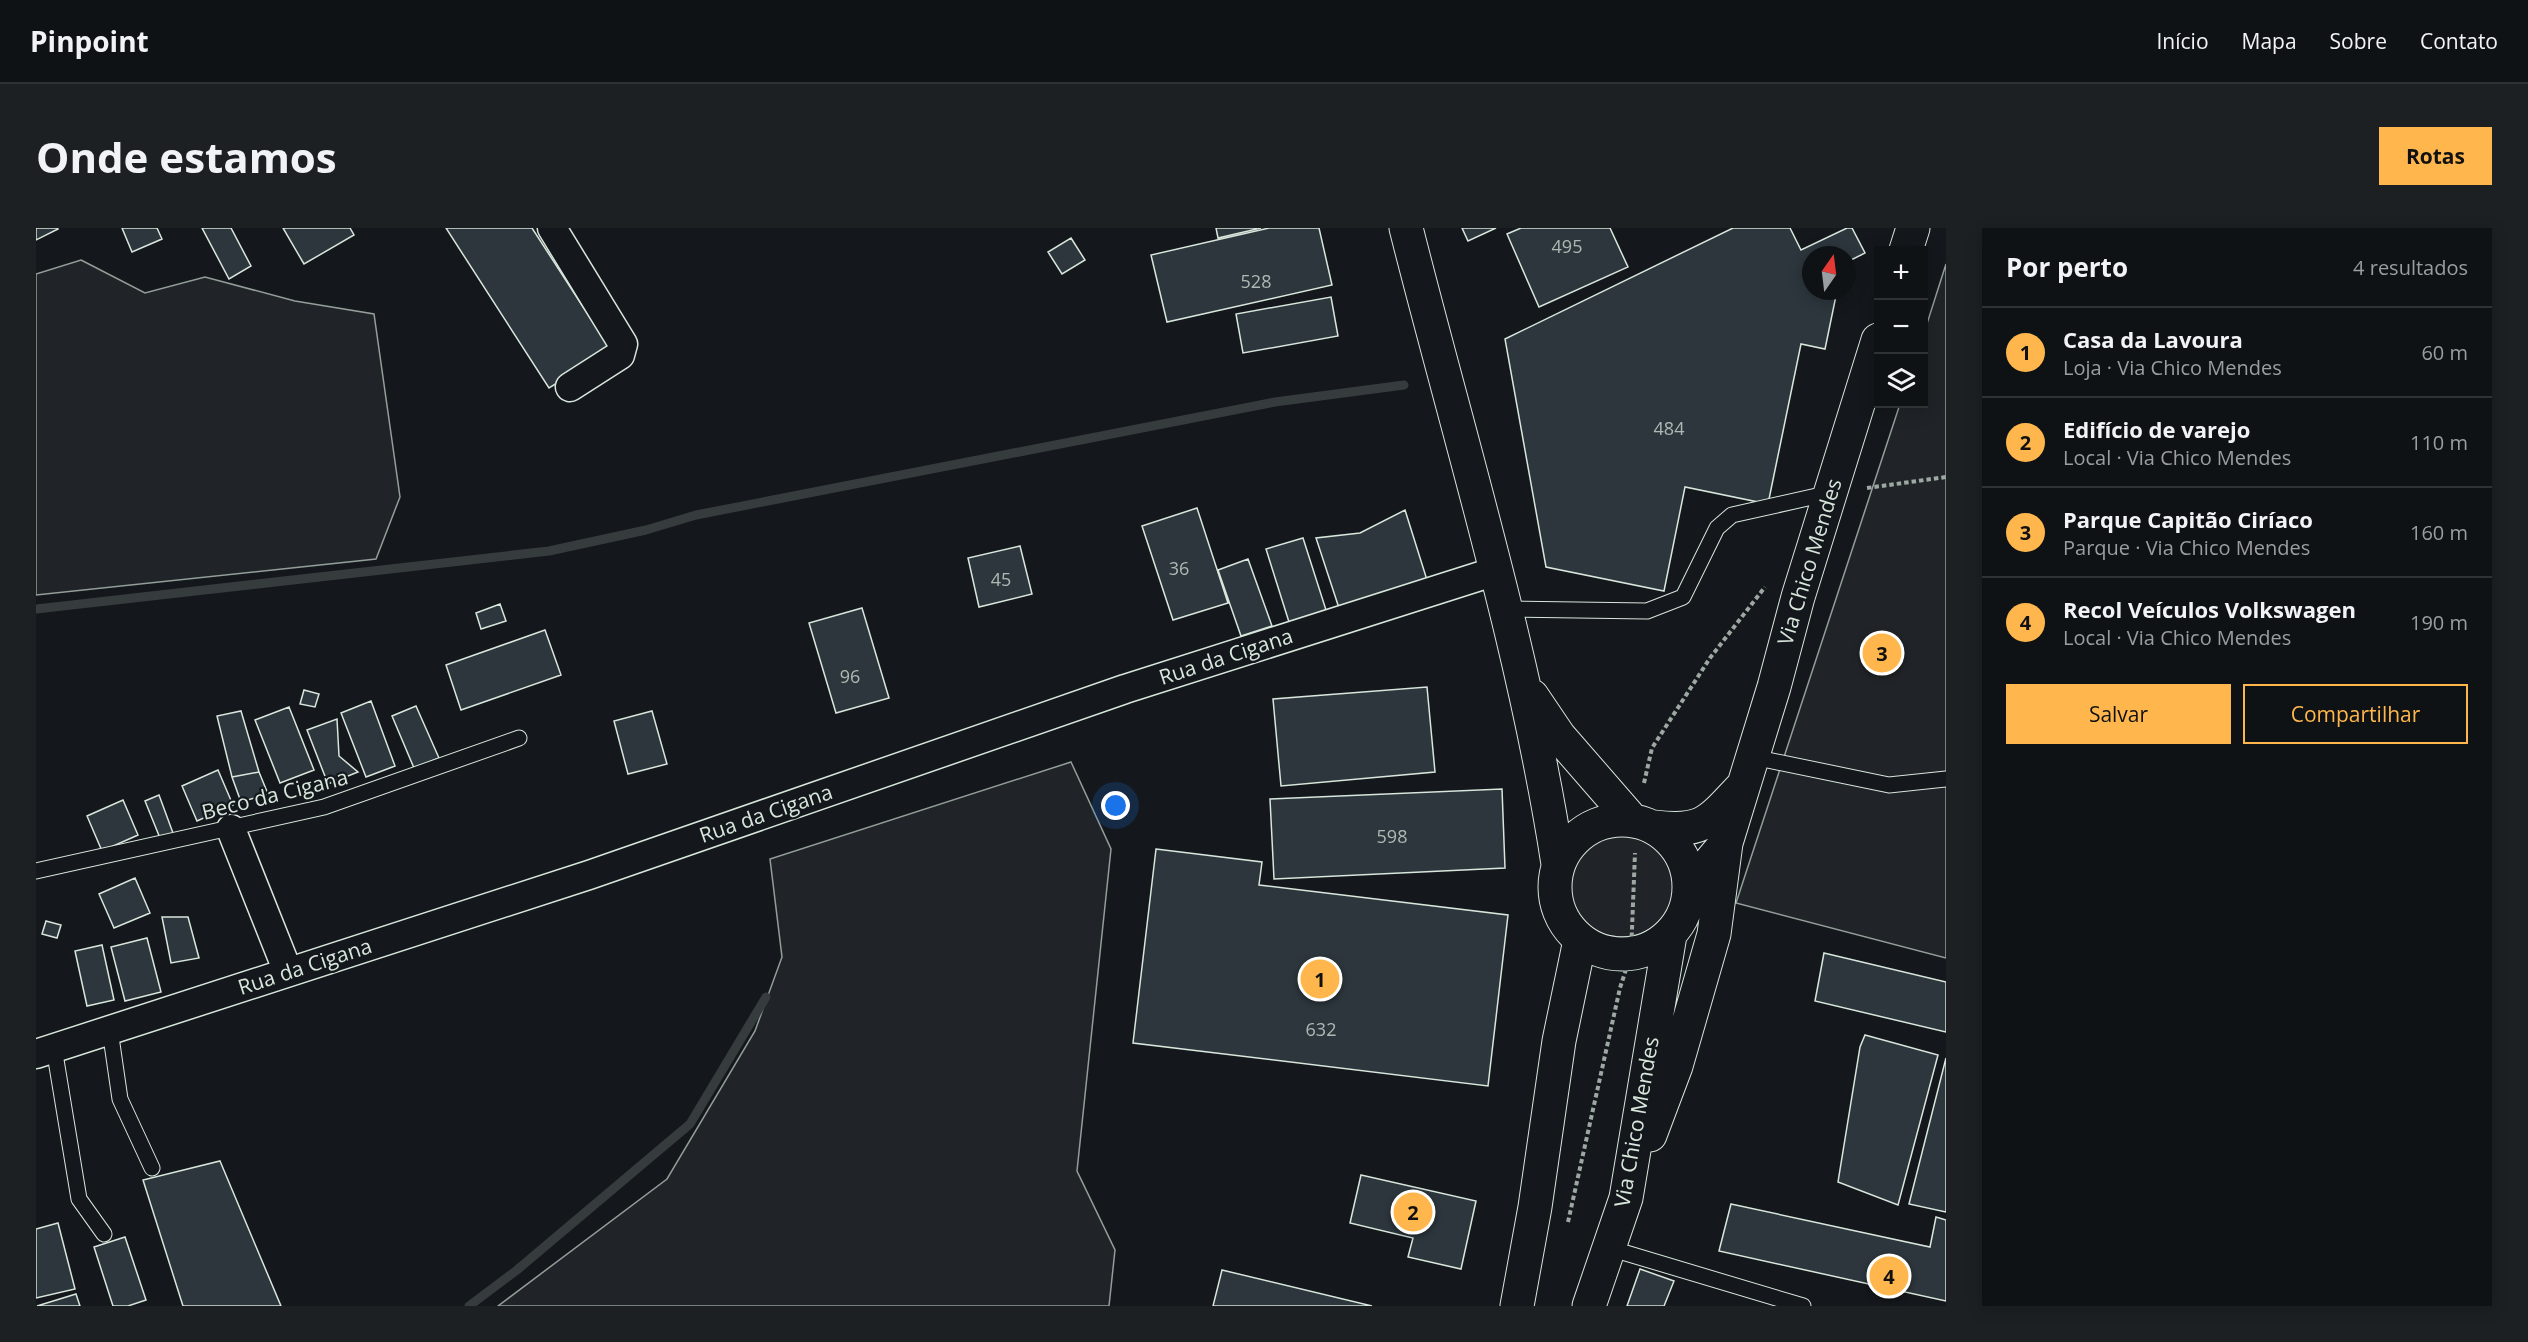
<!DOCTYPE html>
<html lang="pt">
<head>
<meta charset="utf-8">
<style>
  body { margin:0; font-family:"Open Sans",sans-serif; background:#1d2022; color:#f1f3f6 }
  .controls { position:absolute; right:18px; top:18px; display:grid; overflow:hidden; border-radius:0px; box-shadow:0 3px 15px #0003 }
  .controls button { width:54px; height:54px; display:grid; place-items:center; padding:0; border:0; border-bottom:2px solid #2f3234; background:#0f1215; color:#f1f3f6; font:30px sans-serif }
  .compass { position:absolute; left:1766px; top:18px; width:54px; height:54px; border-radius:50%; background:#0f1215; box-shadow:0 3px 15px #0003; rotate:14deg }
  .you { position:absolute; left:1080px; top:578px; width:21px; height:21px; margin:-15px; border:4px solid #fff; border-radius:50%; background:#1a73e8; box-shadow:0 0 0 9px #1a73e833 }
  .badge { display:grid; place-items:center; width:39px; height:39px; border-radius:50%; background:#ffb74d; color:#111; font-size:20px; font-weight:700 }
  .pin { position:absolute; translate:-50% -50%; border:3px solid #fff; box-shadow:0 2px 6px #0006 }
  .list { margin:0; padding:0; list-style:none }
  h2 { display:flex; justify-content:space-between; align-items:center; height:78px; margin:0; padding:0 24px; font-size:26px }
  h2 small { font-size:20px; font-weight:400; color:#9b9ea0 }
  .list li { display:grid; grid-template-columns:39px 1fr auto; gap:18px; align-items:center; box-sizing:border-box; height:90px; padding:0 24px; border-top:2px solid #2f3234 }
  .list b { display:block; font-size:22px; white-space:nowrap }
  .list p { margin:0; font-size:20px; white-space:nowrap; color:#9b9ea0 }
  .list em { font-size:20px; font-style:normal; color:#9b9ea0 }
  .actions { display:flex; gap:12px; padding:18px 24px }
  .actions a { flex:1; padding:14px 0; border:2px solid #ffb74d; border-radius:0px; text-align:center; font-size:21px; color:#ffb74d }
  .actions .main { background:#ffb74d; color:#111 }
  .icon { flex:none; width:33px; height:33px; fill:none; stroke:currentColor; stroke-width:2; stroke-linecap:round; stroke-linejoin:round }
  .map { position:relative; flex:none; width:1910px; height:1078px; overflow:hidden; border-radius:0px }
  header { display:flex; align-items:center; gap:36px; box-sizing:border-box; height:84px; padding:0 30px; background:#0f1215; border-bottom:2px solid #2f3234 }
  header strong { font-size:28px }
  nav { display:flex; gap:33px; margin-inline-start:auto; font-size:21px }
  .intro { display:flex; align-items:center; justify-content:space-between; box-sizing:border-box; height:144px; padding:0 36px }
  h1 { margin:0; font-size:42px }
  .button { padding:15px 27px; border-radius:0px; background:#ffb74d; color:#111; font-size:21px; font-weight:700 }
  main { display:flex; gap:36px; padding:0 36px }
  aside { flex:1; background:#0f1215; border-radius:0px; box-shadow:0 3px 15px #0003 }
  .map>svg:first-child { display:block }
  .green { fill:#202428; stroke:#939e99; stroke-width:1.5 }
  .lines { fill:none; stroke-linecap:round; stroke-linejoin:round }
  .stream { stroke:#363b3e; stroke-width:9 }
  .building { fill:#2c363c; stroke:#d8e6dc; stroke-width:1.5 }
  .service-casing { stroke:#d8e6dc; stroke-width:17 }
  .minor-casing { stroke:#d8e6dc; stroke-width:31 }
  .secondary-casing { stroke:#d8e6dc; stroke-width:35 }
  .path { stroke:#9da8a2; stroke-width:4; stroke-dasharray:4.5 3; stroke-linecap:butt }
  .service { stroke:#14181c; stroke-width:15 }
  .minor { stroke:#14181c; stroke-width:28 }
  .secondary { stroke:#14181c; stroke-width:33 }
  .labels { text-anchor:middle; stroke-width:4.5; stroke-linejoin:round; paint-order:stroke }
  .number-label { font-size:18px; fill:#adbab4 }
  .street-label { font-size:21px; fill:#d8e6dc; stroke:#14181c }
</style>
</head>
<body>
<header>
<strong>Pinpoint</strong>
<nav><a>Início</a><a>Mapa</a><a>Sobre</a><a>Contato</a></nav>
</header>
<div class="intro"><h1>Onde estamos</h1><a class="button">Rotas</a></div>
<main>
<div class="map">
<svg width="1910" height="1078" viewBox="0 0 1910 1078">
  <rect width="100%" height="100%" fill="#14181c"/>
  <!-- green -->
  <path class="green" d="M 45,32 L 109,65 L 169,49 L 259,73 L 338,86 L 364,269 L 340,331 L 0,367 L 0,46 Z
    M 1910,36 L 1910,730 L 1700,675 L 1864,176 L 1888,176 L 1888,105 Z
    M 1035,534 L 1075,621 L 1041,943 L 1079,1022 L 1073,1078 L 462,1078 L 631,951 L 719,803 L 746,729 L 734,631 Z
    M1534 657a52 52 0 1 1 104 0a52 52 0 1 1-104 0Z"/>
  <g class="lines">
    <!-- stream -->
    <path class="stream" d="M 0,381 L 513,323 L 610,302 L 660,287 L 1239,174 L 1368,157
      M 433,1078 L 481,1042 L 654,896 L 730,769"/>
  </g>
  <!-- building -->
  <path class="building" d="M 0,0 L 21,0 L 22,1 L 0,12 Z
    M 86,0 L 121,0 L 126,11 L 96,24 Z
    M 166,0 L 195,0 L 215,38 L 193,51 Z
    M 247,0 L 314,0 L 318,7 L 268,36 Z
    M 410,0 L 496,0 L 575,122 L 513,160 Z
    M 1180,0 L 1225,0 L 1182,10 Z
    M 1233,0 L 1283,0 L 1296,57 L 1131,94 L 1115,27 Z
    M 1426,0 L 1460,0 L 1432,13 Z
    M 1485,0 L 1574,0 L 1592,39 L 1503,79 L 1471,6 Z
    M 1697,0 L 1754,0 L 1765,22 L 1811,0 L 1816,0 L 1829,25 L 1811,34 L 1811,27 L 1775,27 L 1775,63 L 1801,63 L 1789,121 L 1765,116 L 1732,276 L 1649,259 L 1628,363 L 1510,339 L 1469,111 Z
    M 1035,10 L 1049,32 L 1026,46 L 1012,24 Z
    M 1295,69 L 1302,108 L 1207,125 L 1200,86 Z
    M 1161,280 L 1192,375 L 1137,392 L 1106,298 Z
    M 1369,282 L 1391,352 L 1303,380 L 1280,310 L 1324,305 Z
    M 1267,310 L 1290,382 L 1253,394 L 1230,321 Z
    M 984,318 L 996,366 L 943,379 L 932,330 Z
    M 1212,331 L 1236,398 L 1205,408 L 1182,342 Z
    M 464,376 L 470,393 L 445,401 L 440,385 Z
    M 826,380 L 853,470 L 800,485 L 773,395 Z
    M 509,402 L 525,447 L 425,482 L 410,437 Z
    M 1391,459 L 1399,544 L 1245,558 L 1237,471 Z
    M 268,462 L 283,466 L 279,479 L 264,476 Z
    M 335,473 L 359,538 L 330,549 L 305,485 Z
    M 380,478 L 403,530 L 378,540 L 356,488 Z
    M 253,479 L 278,542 L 244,555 L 219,492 Z
    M 205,483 L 223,544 L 196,549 L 181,488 Z
    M 616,483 L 631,536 L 592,546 L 578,493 Z
    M 301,491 L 303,528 L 322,544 L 292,556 L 271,502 Z
    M 182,542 L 197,577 L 161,593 L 146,558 Z
    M 223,544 L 232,566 L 205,574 L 196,549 Z
    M 1466,561 L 1469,640 L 1238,651 L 1234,571 Z
    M 123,567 L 137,605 L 124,610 L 109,573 Z
    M 87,572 L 102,607 L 66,623 L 51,588 Z
    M 1120,621 L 1226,634 L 1223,657 L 1472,687 L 1452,858 L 1097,815 Z
    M 99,650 L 114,685 L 78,700 L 63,666 Z
    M 126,689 L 152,689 L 163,730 L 135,735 Z
    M 10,693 L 25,697 L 21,710 L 6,706 Z
    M 111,710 L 125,764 L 89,773 L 75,719 Z
    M 66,717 L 78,772 L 51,778 L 39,723 Z
    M 1788,725 L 1910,754 L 1910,804 L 1779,773 Z
    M 1829,807 L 1902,827 L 1862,977 L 1802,954 L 1824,819 Z
    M 1910,830 L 1910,984 L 1873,976 Z
    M 184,933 L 245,1078 L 147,1078 L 107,952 Z
    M 1325,947 L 1440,973 L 1425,1041 L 1372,1029 L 1377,1010 L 1314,995 Z
    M 1695,976 L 1894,1019 L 1900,989 L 1910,992 L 1910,1073 L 1683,1023 Z
    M 22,995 L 39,1061 L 0,1070 L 0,1001 Z
    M 89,1009 L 110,1072 L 92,1078 L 77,1078 L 58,1019 Z
    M 1604,1041 L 1638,1053 L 1628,1078 L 1591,1078 Z
    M 1186,1042 L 1336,1078 L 1177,1078 Z
    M 40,1066 L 44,1078 L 1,1078 Z"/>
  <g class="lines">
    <!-- service casing -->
    <g class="service-casing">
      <path id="service" d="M 1469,381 L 1611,383 L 1647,369 L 1681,300 L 1696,287 L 1794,265
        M 1717,529 L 1853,557 L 1910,551
        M 0,643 L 288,579 L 483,510
        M 74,802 L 84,871 L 116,940
        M 18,820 L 43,971 L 68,1006
        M 1573,1020 L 1767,1078"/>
    </g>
    <!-- minor casing -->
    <g class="minor-casing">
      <path id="minor" d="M 516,0 L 587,116 L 584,127 L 534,159
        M 195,601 L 252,744
        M 0,826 L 553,647 L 1089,461 L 1460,343"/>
    </g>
    <!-- secondary casing -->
    <g class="secondary-casing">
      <path id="secondary" d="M 1370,0 C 1423,210 1489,422 1522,636
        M 1870,22 L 1877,0
        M 1496,468 L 1523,508 L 1596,592
        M1519 659a67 67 0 1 1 134 0a67 67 0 1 1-134 0Z
        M 1618,599 C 1667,605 1673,594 1705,560
        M 1654,658 L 1690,615 L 1738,459 L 1762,369 L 1842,112
        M 1614,907 L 1640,838 L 1678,706 L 1690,615
        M 1481,1078 L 1499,979 L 1523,813 L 1544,712
        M 1553,1078 L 1590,970 L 1634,707"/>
    </g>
    <!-- path -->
    <path class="path" d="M 1831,260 L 1910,249
      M 1608,555 L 1616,520 L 1674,430 L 1729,359
      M 1532,994 L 1584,760 L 1595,726 L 1599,625"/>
    <!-- service -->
    <use href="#service" class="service"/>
    <!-- minor -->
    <use href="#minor" class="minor"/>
    <!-- secondary -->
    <use href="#secondary" class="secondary"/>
  </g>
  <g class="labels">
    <!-- number labels -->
    <g class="number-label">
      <text x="1531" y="25">495</text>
      <text x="1220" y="60">528</text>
      <text x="1633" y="207">484</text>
      <text x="1143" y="347">36</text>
      <text x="965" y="358">45</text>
      <text x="814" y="455">96</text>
      <text x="1356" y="615">598</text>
      <text x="1285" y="808">632</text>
    </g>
    <!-- street labels -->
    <g class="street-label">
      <text transform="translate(1774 334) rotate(-73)" y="7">Via Chico Mendes</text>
      <text transform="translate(1190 429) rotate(-18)" y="7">Rua da Cigana</text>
      <text transform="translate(239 567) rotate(-14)" y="7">Beco da Cigana</text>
      <text transform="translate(730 586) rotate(-19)" y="7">Rua da Cigana</text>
      <text transform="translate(269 739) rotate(-18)" y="7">Rua da Cigana</text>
      <text transform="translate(1601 894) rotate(-80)" y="7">Via Chico Mendes</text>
    </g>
  </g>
</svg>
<div class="controls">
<button>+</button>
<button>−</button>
<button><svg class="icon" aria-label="layers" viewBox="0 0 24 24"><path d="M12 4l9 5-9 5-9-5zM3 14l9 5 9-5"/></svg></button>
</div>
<svg class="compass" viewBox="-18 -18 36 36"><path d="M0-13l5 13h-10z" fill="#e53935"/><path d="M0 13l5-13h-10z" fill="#9b9ea0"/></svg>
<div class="you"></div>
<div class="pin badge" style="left:1284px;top:751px">1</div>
<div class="pin badge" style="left:1377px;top:984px">2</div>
<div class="pin badge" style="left:1846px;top:425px">3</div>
<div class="pin badge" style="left:1853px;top:1048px">4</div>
</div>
<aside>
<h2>Por perto<small>4 resultados</small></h2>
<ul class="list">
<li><span class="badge">1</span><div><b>Casa da Lavoura</b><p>Loja · Via Chico Mendes</p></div><em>60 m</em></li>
<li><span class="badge">2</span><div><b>Edifício de varejo</b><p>Local · Via Chico Mendes</p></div><em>110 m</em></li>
<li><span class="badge">3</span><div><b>Parque Capitão Ciríaco</b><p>Parque · Via Chico Mendes</p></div><em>160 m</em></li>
<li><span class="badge">4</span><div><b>Recol Veículos Volkswagen</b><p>Local · Via Chico Mendes</p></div><em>190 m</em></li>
</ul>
<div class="actions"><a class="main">Salvar</a><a>Compartilhar</a></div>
</aside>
</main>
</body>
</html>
